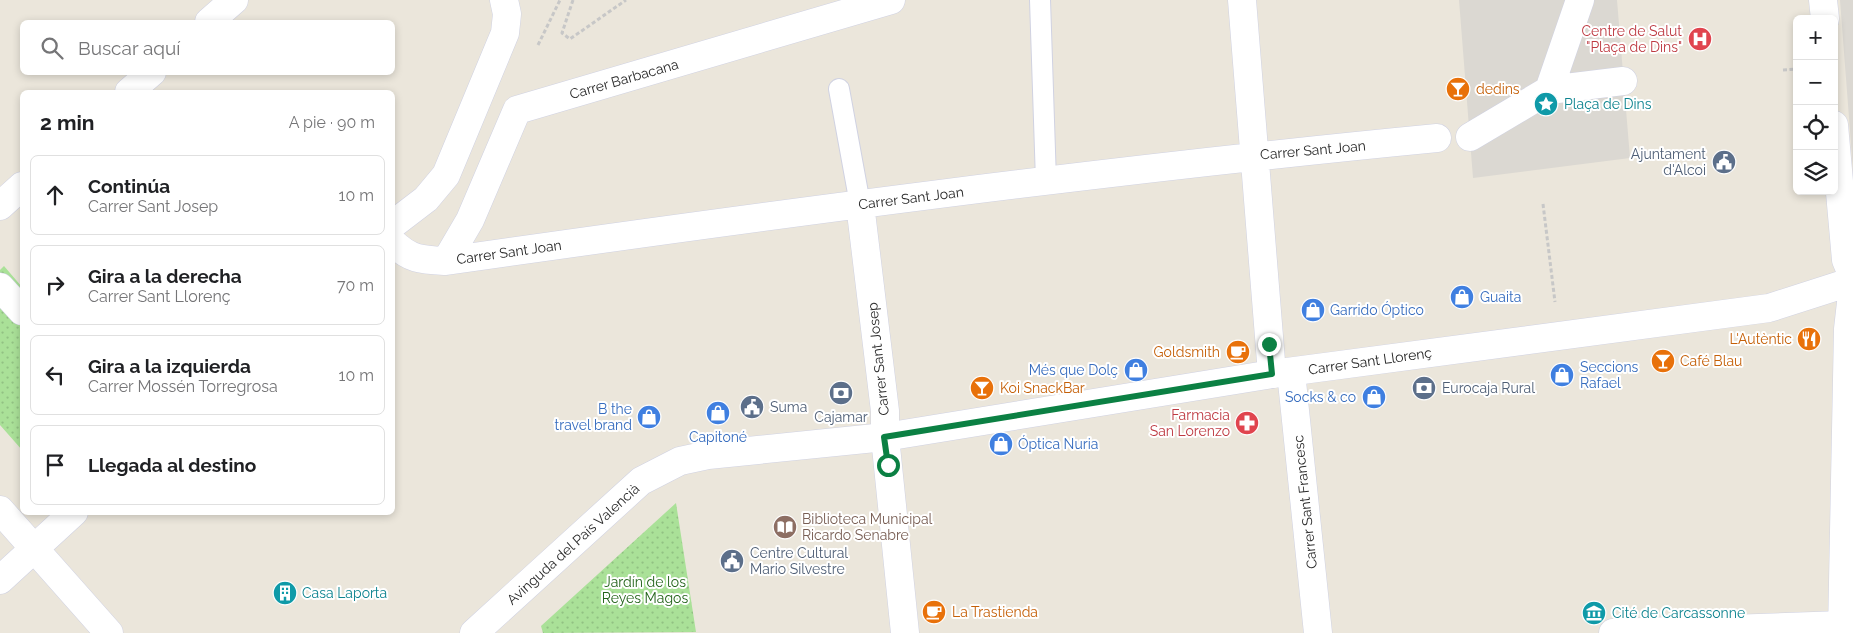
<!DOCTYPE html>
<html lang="es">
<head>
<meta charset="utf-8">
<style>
  body { margin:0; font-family:Raleway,sans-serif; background:#f6f6f6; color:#202124 }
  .controls { position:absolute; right:15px; top:15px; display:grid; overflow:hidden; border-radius:8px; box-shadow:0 2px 8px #0003 }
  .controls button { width:45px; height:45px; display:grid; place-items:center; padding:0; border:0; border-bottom:1px solid #e0e0e0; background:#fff; color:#202124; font:25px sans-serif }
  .stop { position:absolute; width:15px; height:15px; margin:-11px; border:4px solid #0b8043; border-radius:50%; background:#fff }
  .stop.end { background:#0b8043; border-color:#fff; box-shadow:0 1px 5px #0008 }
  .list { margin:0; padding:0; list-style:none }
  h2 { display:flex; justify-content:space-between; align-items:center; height:65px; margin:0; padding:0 20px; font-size:21px }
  h2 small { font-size:16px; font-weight:400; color:#757577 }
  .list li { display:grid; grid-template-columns:32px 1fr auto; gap:15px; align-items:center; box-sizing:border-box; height:80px; margin:0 10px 10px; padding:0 10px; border:1px solid #e0e0e0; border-radius:8px }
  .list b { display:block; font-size:19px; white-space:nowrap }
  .list p { margin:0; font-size:16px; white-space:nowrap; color:#757577 }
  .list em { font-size:16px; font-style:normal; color:#757577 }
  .icon { flex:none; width:28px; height:28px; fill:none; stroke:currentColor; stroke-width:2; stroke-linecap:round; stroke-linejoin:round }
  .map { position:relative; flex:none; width:1853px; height:633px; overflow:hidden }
  .search { position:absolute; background:#fff; box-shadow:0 2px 8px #0003; left:20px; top:20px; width:375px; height:55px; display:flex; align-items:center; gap:12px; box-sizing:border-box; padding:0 18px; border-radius:8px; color:#757577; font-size:19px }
  .panel { position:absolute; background:#fff; box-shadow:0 2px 8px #0003; left:20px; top:90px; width:375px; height:425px; border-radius:8px }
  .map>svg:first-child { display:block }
  .park { fill:url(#park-dots) }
  .plaza { fill:#dbd8d2 }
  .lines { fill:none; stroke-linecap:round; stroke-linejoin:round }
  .lane-casing { stroke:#d0d2e2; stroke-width:22 }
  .street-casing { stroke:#d0d2e2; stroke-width:29 }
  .secondary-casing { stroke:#d0d2e2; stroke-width:29 }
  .path { stroke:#c7c7c7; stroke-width:3; stroke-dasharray:4 2.5; stroke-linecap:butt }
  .lane { stroke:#fff; stroke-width:20 }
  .street { stroke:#fff; stroke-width:28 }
  .secondary { stroke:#fff; stroke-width:28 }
  .route { stroke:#0b8043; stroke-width:6 }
  .labels { text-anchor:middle; stroke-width:4; stroke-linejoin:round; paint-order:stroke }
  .health-label { font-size:14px; fill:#be3a42; stroke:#fff; text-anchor:end }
  .street-label { font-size:14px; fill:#292929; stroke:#fff }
  .food-label { font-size:14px; fill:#c56008; stroke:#fff; text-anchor:start }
  .culture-label { font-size:14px; fill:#0d838f; stroke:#fff; text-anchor:start }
  .service-label { font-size:14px; fill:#4e5e75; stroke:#fff; text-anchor:start }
  .shop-label { font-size:14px; fill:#366cbe; stroke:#fff; text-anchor:start }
  .education-label { font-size:14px; fill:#785e54; stroke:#fff; text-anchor:start }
  .park-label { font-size:14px; fill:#24641b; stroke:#fff }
</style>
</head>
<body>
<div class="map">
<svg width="1853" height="633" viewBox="0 0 1853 633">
  <defs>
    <pattern id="park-dots" width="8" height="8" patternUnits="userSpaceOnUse" patternTransform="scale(1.25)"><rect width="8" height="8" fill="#aae198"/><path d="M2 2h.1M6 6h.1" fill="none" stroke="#92c183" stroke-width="1.8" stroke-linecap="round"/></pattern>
  </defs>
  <rect width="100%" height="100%" fill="#ebe6db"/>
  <!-- park -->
  <path class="park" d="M 4,266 L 22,287 L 22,450 L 0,425 L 0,270 Z
    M 676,503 L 696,632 L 543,633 L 541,626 Z"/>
  <!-- plaza -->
  <path class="plaza" d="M 1459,0 L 1617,0 L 1630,158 L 1473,178 Z
    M 1840,0 L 1853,0 L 1853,170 Z"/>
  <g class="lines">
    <!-- lane casing -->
    <g class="lane-casing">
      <path id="lane" d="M 1040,0 L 1046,181
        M 839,89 L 860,204"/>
    </g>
    <!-- street casing -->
    <g class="street-casing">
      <path id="street" d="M 1242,0 L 1272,374
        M 209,22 L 234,0
        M 1549,90 L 1580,0
        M 129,92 L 152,72
        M 1470,137 L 1549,90 L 1623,81
        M 860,204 L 885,411 L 885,437 L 905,633
        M 0,206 L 22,186
        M 392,225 L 426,199 L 446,175 L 505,33 L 507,14 L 504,0
        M 392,242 C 411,260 421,260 446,261 C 775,214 1105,170 1437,138
        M 446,261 L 470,220 L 517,110 L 891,0
        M 0,287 L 22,311
        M 1291,372 L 1318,633
        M 0,510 L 109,633
        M 0,580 L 74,512
        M 1613,633 L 1842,625"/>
    </g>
    <!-- secondary casing -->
    <g class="secondary-casing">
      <path id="secondary" d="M 1823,0 L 1825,19
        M 1834,125 L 1846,260 L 1853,277
        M 474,633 L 641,481 L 680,461 L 708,455 L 885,437 L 1272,374 L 1769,308 L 1853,281
        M 1842,633 L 1848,329 L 1853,285"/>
    </g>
    <!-- path -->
    <path class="path" d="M 573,0 L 562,33 L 570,39 L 626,0
      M 538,45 L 560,0
      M 1783,70 L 1797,69
      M 1543,204 L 1555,302"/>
    <!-- lane -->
    <use href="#lane" class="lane"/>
    <!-- street -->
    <use href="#street" class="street"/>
    <!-- secondary -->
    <use href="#secondary" class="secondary"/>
  </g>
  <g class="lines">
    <!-- route -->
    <path class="route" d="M 888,465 L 884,437 L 1272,374 L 1269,344"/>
  </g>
  <!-- icons -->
  <defs>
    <g id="hospital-disc" transform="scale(1.25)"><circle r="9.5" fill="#e0444e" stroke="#fff"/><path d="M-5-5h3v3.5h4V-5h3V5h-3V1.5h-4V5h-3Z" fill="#fff"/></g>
    <g id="bar-disc" transform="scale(1.25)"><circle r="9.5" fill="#e8710a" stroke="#fff"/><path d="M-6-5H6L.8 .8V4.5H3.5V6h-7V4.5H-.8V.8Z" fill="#fff"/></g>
    <g id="sight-disc" transform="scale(1.25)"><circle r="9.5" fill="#0f9aa8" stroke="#fff"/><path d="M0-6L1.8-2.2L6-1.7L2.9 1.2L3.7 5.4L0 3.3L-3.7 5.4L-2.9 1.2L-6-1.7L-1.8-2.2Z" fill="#fff"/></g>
    <g id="civic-disc" transform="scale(1.25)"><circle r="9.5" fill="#5c6f8a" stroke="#fff"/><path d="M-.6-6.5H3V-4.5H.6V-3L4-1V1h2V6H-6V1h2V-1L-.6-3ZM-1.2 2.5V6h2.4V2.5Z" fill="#fff"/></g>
    <g id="shop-disc" transform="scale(1.25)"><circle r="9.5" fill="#3f7fe0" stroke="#fff"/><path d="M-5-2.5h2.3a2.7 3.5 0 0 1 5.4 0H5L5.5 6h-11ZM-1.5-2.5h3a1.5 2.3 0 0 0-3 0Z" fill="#fff"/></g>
    <g id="restaurant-disc" transform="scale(1.25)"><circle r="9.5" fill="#e8710a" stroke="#fff"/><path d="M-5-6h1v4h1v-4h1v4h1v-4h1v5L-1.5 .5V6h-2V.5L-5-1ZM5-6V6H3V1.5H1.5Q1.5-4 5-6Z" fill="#fff"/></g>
    <g id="cafe-disc" transform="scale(1.25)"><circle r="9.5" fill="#e8710a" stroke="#fff"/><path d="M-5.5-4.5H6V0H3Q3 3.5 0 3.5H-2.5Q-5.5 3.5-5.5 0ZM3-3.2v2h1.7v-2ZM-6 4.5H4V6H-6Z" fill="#fff"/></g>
    <g id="bank-disc" transform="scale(1.25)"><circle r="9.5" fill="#5c6f8a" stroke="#fff"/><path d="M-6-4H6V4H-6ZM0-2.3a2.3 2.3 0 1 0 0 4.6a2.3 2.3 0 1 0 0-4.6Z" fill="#fff"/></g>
    <g id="pharmacy-disc" transform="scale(1.25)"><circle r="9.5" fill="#e0444e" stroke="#fff"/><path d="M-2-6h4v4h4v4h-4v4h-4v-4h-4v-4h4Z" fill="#fff"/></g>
    <g id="library-disc" transform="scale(1.25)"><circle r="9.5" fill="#8d6e63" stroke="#fff"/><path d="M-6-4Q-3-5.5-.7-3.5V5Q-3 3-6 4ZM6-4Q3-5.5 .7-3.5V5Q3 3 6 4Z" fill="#fff"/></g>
    <g id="building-disc" transform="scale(1.25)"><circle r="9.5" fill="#0f9aa8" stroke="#fff"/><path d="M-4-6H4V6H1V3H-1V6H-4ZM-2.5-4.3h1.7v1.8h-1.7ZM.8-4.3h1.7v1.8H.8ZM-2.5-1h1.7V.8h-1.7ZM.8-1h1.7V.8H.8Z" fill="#fff"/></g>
    <g id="museum-disc" transform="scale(1.25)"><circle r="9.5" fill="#0f9aa8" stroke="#fff"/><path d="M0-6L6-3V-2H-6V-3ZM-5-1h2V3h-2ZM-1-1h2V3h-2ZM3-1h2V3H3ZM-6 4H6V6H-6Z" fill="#fff"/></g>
  </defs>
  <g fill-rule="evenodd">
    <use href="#hospital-disc" x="1700" y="39"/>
    <use href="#bar-disc" x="1458" y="89"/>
    <use href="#sight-disc" x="1546" y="104"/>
    <use href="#civic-disc" x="1724" y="162"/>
    <use href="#shop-disc" x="1462" y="297"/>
    <use href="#shop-disc" x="1313" y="310"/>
    <use href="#restaurant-disc" x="1809" y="339"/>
    <use href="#cafe-disc" x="1238" y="352"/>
    <use href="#bar-disc" x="1663" y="361"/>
    <use href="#shop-disc" x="1136" y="370"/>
    <use href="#shop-disc" x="1562" y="375"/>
    <use href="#bar-disc" x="982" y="388"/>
    <use href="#bank-disc" x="1424" y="388"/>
    <use href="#bank-disc" x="841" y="393"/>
    <use href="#shop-disc" x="1374" y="397"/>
    <use href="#civic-disc" x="752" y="407"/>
    <use href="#shop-disc" x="718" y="413"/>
    <use href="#shop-disc" x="649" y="417"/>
    <use href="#pharmacy-disc" x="1247" y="423"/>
    <use href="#shop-disc" x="1001" y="444"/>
    <use href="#library-disc" x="785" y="527"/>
    <use href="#civic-disc" x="732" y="561"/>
    <use href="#building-disc" x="285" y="593"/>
    <use href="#cafe-disc" x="934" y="612"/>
    <use href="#museum-disc" x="1594" y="613"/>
  </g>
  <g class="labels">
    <!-- health labels -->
    <g class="health-label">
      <text x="1682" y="36">Centre de Salut<tspan x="1682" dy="16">"Plaça de Dins"</tspan></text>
      <text x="1230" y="420">Farmacia<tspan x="1230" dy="16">San Lorenzo</tspan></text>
    </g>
    <!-- street labels -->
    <g class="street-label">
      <text transform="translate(624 79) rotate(-16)" y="5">Carrer Barbacana</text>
      <text transform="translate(1313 150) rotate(-5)" y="5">Carrer Sant Joan</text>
      <text transform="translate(911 198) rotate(-7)" y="5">Carrer Sant Joan</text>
      <text transform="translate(509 252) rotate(-8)" y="5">Carrer Sant Joan</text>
      <text transform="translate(878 359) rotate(-96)" y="5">Carrer Sant Josep</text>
      <text transform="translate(1370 361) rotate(-8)" y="5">Carrer Sant Llorenç</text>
      <text transform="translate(1305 502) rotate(-96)" y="5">Carrer Sant Francesc</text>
      <text transform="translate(573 544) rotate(-42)" y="5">Avinguda del País Valencià</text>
    </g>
    <!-- food labels -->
    <g class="food-label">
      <text x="1476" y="94">dedins</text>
      <text x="1792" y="344" text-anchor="end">L'Autèntic</text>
      <text x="1220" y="357" text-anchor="end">Goldsmith</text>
      <text x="1680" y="366">Café Blau</text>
      <text x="1000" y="393">Koi SnackBar</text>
      <text x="952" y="617">La Trastienda</text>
    </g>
    <!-- culture labels -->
    <g class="culture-label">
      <text x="1564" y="109">Plaça de Dins</text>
      <text x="302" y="598">Casa Laporta</text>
      <text x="1612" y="618">Cité de Carcassonne</text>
    </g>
    <!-- service labels -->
    <g class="service-label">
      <text x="1706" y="159" text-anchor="end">Ajuntament<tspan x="1706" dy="16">d'Alcoi</tspan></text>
      <text x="1442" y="393">Eurocaja Rural</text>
      <text x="770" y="412">Suma</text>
      <text x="841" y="422" text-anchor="middle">Cajamar</text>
      <text x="750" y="558">Centre Cultural<tspan x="750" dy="16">Mario Silvestre</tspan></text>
    </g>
    <!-- shop labels -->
    <g class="shop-label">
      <text x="1480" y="302">Guaita</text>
      <text x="1330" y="315">Garrido Óptico</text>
      <text x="1580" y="372">Seccions<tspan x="1580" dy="16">Rafael</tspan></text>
      <text x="1118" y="375" text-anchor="end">Més que Dolç</text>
      <text x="1356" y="402" text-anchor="end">Socks &amp; co</text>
      <text x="632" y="414" text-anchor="end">B the<tspan x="632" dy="16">travel brand</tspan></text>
      <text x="718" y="442" text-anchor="middle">Capitoné</text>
      <text x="1018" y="449">Óptica Nuria</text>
    </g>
    <!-- education labels -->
    <g class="education-label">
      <text x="802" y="524">Biblioteca Municipal<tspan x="802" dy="16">Ricardo Senabre</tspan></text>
    </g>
    <!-- park labels -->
    <g class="park-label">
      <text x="645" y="587">Jardín de los<tspan x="645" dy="16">Reyes Magos</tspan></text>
    </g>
  </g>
</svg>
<div class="controls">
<button>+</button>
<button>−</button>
<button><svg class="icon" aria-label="locate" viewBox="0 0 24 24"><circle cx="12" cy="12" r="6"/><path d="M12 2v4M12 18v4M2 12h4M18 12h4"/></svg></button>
<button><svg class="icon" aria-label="layers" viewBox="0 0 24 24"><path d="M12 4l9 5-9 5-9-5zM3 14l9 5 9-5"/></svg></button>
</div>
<div class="stop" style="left:888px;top:465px"></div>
<div class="stop end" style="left:1269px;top:344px"></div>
<div class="search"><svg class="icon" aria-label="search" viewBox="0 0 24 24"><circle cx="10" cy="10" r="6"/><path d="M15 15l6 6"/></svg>Buscar aquí</div>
<section class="panel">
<h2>2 min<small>A pie · 90 m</small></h2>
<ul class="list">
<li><svg class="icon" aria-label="ahead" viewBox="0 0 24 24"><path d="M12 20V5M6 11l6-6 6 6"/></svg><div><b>Continúa</b><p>Carrer Sant Josep</p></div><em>10 m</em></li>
<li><svg class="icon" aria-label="right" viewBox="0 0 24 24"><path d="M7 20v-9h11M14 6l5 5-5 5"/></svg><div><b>Gira a la derecha</b><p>Carrer Sant Llorenç</p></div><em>70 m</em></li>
<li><svg class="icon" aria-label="left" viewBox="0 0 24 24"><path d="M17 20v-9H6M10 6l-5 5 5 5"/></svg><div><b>Gira a la izquierda</b><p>Carrer Mossén Torregrosa</p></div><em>10 m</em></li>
<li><svg class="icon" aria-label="arrive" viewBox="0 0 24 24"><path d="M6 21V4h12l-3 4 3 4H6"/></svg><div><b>Llegada al destino</b></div></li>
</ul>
</section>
</div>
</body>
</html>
